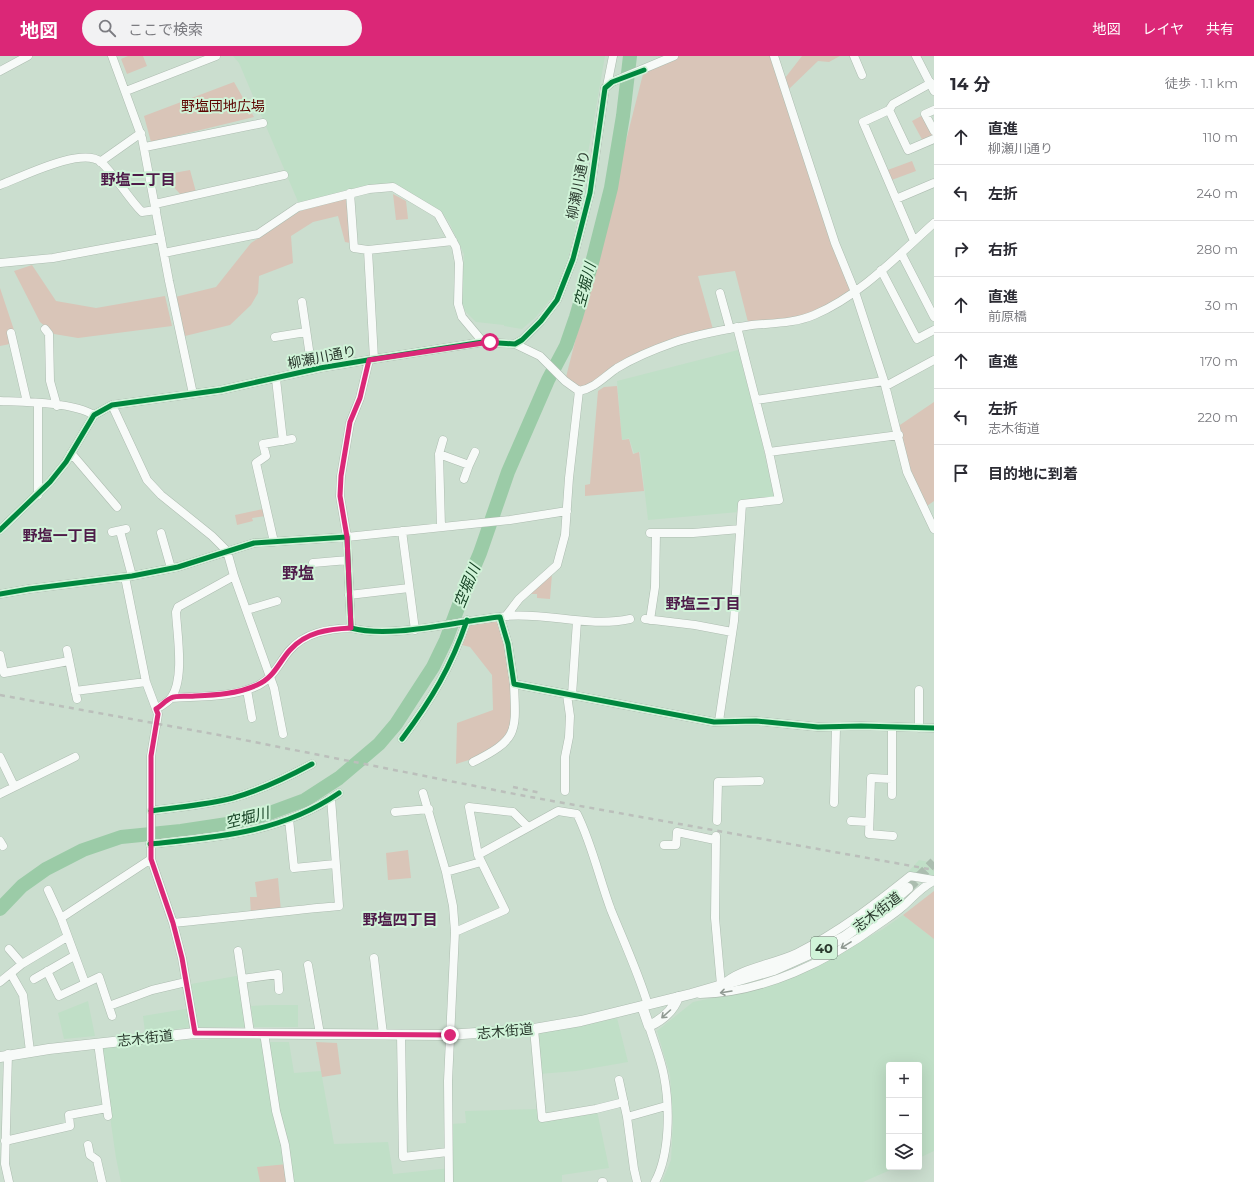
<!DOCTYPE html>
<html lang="ja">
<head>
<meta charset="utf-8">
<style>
  body { margin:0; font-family:Montserrat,"Noto Sans JP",sans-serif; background:#f2f2f3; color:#2b2b33 }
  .controls { position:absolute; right:12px; bottom:12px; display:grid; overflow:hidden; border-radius:4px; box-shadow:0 4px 16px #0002 }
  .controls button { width:36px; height:36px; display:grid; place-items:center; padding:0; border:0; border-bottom:1px solid #e1e1e2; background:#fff; color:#2b2b33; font:20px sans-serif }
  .stop { position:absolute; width:12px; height:12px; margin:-9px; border:3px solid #db2777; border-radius:50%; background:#fff }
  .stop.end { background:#db2777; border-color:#fff; box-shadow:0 1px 4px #0008 }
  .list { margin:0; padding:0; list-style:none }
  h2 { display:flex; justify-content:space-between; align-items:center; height:52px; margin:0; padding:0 16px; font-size:17px }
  h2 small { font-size:13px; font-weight:400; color:#7c7c81 }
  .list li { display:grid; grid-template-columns:26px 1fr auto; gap:12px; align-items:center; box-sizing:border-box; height:56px; padding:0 16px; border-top:1px solid #e1e1e2 }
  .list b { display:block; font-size:15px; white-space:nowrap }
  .list p { margin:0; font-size:13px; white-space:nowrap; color:#7c7c81 }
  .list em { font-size:13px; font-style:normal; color:#7c7c81 }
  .icon { flex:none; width:22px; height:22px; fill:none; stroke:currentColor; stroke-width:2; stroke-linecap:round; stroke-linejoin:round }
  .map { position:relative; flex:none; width:934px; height:1126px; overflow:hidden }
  header { display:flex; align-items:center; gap:24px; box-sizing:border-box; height:56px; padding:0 20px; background:#db2777; color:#fff }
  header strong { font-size:19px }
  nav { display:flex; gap:22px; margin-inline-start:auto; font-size:14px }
  .search { width:280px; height:36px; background:#f2f2f3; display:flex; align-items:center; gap:10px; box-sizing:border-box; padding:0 14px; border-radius:22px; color:#7c7c81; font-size:15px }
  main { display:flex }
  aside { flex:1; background:#fff }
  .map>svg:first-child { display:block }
  .built { fill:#c0dfc7 }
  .green { fill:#d9c5b8 }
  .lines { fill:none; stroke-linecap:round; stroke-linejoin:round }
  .river { stroke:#9bcba7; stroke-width:14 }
  .major-tunnel { stroke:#abbdaf; stroke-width:10; stroke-dasharray:10 5; stroke-linecap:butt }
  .minor-casing { stroke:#adbcb0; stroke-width:9 }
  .major-casing { stroke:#adbcb0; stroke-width:11 }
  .minor { stroke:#f7faf8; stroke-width:8 }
  .major { stroke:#f7faf8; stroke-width:10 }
  .rail { stroke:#bbbfbb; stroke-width:2.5; stroke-dasharray:5 5; stroke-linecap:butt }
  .cycleway-casing { stroke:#d0f3d8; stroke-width:8 }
  .cycleway { stroke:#00873e; stroke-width:5 }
  .oneway { stroke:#909992 }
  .route { stroke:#db2777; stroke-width:5 }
  .labels { text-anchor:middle; stroke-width:4; stroke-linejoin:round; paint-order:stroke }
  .shield { fill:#d0f3d8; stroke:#5c7060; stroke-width:1 }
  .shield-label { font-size:13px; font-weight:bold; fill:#2a382d }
  .park-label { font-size:14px; fill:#5c0400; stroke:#d0f3d8 }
  .street-label { font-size:14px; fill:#2a382d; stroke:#d0f3d8 }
  .neighbourhood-label { font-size:15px; font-weight:bold; fill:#4e1b49; stroke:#d0f3d8 }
  .water-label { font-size:15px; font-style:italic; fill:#164325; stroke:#d0f3d8 }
  .quarter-label { font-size:16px; font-weight:bold; fill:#4e1b49; stroke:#d0f3d8 }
</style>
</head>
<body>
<header>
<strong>地図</strong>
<div class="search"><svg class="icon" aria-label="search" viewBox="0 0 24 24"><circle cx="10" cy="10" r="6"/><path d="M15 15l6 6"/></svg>ここで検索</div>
<nav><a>地図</a><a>レイヤ</a><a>共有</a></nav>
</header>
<main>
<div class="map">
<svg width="934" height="1126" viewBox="0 0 934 1126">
  <rect width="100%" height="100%" fill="#cbdecf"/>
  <!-- built -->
  <path class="built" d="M 233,0 L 605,0 L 574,178 L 569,200 L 554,239 L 536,261 L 522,273 L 504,270 L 504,269 L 476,266 L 465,255 L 462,246 L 464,198 L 449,166 L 440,154 L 395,128 L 366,130 L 299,148 L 239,7 Z
    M 738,294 L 759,373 L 774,442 L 741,447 L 739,456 L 648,464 L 640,396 L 634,397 L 629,382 L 622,384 L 617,325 Z
    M 919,804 L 934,807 L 934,820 L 908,816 Z
    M 903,859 L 934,883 L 934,1095 L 919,1102 L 919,1009 L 889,1009 L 889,1111 L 897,1111 L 863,1126 L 662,1126 L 671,1104 L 673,1065 L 670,1019 L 657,975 L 693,946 L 765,931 L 825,906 L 883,873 Z
    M 242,919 L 249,971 L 198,971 L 191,928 Z
    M 88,945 L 95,980 L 64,983 L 58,957 Z
    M 270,949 L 298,949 L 298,971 L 254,971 L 251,950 Z
    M 191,952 L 194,971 L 145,976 L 143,960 Z
    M 617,962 L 628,1006 L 576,1015 L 539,1018 L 534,977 L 586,969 Z
    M 213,981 L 265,982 L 290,1126 L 121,1126 L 116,1102 L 100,992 L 184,984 L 208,984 Z
    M 269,986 L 289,986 L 294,1017 L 321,1015 L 334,1088 L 388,1086 L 393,1118 L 451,1112 L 450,1068 L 466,1067 L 465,1055 L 540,1053 L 541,1064 L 597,1055 L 609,1112 L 562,1119 L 562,1126 L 293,1126 L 275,1038 Z"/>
  <!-- green -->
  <path class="green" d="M 128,0 L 143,0 L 147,10 L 127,18 L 121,3 Z
    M 674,0 L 774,0 L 855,236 L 813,259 L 749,270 L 735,215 L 698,220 L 714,277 L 640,300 L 587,334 L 565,325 L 644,14 Z
    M 802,0 L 840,0 L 829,6 L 818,5 L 789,33 L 785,22 Z
    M 234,26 L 254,61 L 151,86 L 144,60 Z
    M 925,58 L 934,75 L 934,83 L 924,87 L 912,65 Z
    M 912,105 L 916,115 L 889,125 L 885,115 Z
    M 190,114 L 196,136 L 181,139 L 163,119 Z
    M 393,138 L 406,145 L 408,163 L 396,164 Z
    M 346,142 L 350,187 L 345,186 L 338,160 L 313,166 L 291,180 L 293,207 L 259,220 L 258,237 L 251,249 L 230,269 L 185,280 L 175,241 L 216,231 L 251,187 L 300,155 Z
    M 32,209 L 56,245 L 96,252 L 165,240 L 172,270 L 78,282 L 54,278 L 40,266 L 14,215 Z
    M 0,232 L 14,274 L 8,275 L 10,288 L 0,290 Z
    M 617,330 L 622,384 L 629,383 L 633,398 L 639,396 L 644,435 L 585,440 L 585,429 L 590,428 L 598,335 L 604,331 Z
    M 934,346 L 934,445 L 924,452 L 913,430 L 897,371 Z
    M 263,453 L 265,460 L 252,462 L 253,465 L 237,469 L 235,459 Z
    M 552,518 L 550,543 L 537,542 L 537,538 L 530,538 Z
    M 500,561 L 514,620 L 510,681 L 472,703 L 456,708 L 457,667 L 493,654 L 492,619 L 470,591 L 458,588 L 467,564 Z
    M 408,794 L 411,822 L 388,824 L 386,797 Z
    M 278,822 L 281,855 L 251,858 L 250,841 L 257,841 L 255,826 Z
    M 934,835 L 934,883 L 903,859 Z
    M 316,986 L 337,987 L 341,1018 L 322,1021 Z
    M 287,1108 L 290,1126 L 260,1126 L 257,1111 Z"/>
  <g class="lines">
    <!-- river -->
    <path class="river" d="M 0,853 L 22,830 L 46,813 L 83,794 L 121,781 L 181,775 L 234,767 L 267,758 L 305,744 L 339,722 L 379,688 L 396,668 L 433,611 L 446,584 L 466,530 L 480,497 L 508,416 L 548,324 L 566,290 L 576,261 L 593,203 L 611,132 L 623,60 L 630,0"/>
    <!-- major-tunnel -->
    <path class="major-tunnel" d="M 908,832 L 934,806"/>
    <!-- minor casing -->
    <g class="minor-casing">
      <path id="minor" d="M 112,0 L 142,82 L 169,225 L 193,338
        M 774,0 L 835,187 L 855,236 L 884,325 L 907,416 L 934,473
        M 854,0 L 862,19
        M 916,0 L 934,35
        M 0,15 L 28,0
        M 607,30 L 613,0
        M 126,35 L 216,0
        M 889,54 L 908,94 L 934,83
        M 934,54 L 925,58 L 934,75
        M 145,91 L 263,67
        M 100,106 L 141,77
        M 0,129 C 22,121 82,90 101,106 C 115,119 128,142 142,156 L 156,154
        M 350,137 L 354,192 L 368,194 L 374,303
        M 896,143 L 934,127
        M 155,148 L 284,119
        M 914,185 L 863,66 L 889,54 L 893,48 L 931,27
        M 368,194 L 453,185
        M 164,197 L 258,178 L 298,151 L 369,133 L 393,131 L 438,158 L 456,191 L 459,207 L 458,248 L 462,261 L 483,286
        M 901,197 L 934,261
        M 0,207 L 53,202 L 161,182
        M 881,214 L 917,283 L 934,274
        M 720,237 L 730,273
        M 302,246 L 312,314
        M 45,273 L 49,278 L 50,325 L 57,350
        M 11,277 L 27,346
        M 275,281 L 306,276
        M 515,288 L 540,300 L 565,325 L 579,335 C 595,332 604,321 617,312 C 635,301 655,293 675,286 C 699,278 727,273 752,269 C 772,267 796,267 814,259 C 861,239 897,200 934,167
        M 369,304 L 360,342 L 350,367 L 341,420 L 340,440 L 347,481 L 510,464 L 567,455
        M 276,323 L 283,385
        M 886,330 L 934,304
        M 756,344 L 884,325
        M 0,345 C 26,346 72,346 94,359
        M 112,349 L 147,424 L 161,439 L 212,480 L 227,495 L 234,520 L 274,632 L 283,678
        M 769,396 L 899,379
        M 71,397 L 117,451
        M 439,398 L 469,409 L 475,396
        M 464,423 L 469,409
        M 38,439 L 38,347
        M 441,471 L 439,398 L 443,384
        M 0,474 L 50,426 L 66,406 L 94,359 L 112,349 L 221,334 L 320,312 L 374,303 L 483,286 L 515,288 L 522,284 L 541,265 L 557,244 L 573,203 L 590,137 L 605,32 L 612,26 L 674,0
        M 120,475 L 132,520
        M 402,475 L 415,574
        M 112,476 L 126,473
        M 161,477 L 171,512
        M 650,477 L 693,477 L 740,473
        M 274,486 L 256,407 L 266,400 L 263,388 L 292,383
        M 313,507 L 348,504
        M 125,521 L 146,626 L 158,658 L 151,700 L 151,803 L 173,867 L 182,902 L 195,977
        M 0,538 L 29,533 L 132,520 L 178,511 L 254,487 L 347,481 L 351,572 C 392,583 456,565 500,561 L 508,588 L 514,628 L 714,666 L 756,665 L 818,671 L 861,670 L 934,672
        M 349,539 L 409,532
        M 247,554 L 277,545
        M 506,560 C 548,556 588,572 630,563
        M 500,561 L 506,560 L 519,543 L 557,509 L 565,479 L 569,422 L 579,335
        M 645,563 L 695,569 L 732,576
        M 650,564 L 655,531 L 656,477
        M 67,594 L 77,643
        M 0,599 L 4,617 L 69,605
        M 247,634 L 252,662
        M 919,634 L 919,672
        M 75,635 L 146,626
        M 572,639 L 577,565
        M 171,642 C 200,640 233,642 259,629 C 274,621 279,607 289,595 C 305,576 328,573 351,572
        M 156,653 C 161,650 168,646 171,642 C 185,623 177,578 176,556 L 178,551 L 234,520
        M 719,665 L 734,565 L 742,448 L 779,444 L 769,396 L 737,271
        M 892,671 L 892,739
        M 402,683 C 432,643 451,611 467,564
        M 0,701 L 14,730
        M 473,706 C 519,683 516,676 514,628
        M 892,723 L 871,722 L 869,778 L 893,780
        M 565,735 L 565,701 L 569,681 L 570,660 L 567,639
        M 423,737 L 446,816 L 453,850 L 455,876 L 448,1025 L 449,1126
        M 0,738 L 75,701
        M 834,747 L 836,672
        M 151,755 C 178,751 206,749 233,742 C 261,734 286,722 312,708
        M 395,756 L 429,753
        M 289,763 L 294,812 L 335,808
        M 717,765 L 718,726 L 760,725
        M 851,765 L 869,766
        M 716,780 L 715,862 L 721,929
        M 0,785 L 3,790
        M 150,788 C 218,781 281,777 339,737
        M 664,789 L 676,789 L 677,776 L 715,784
        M 478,799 L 469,751 L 513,756 L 528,771
        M 446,816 L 481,806
        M 48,834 L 61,862 L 85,927
        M 61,862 L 151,803
        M 173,867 C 229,862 283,855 339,850 L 331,742
        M 455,876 L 505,854 L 478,799 L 558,755 L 577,758 C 592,788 599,822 611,854 C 624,886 638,916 648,949
        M 9,893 L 22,908
        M 238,895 L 250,977
        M 374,902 L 383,978
        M 308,909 L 320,978
        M 47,915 L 59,940 L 99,921 L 112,960
        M 11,918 L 23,939 L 30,995
        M 34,923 L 74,900
        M 242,923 L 278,918 L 279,934
        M 0,926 L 22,908 L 67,881
        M 722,929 C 739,912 774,908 797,897 C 839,876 874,849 910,820 L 934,824
        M 700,938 C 763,937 829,905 879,868 C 886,863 894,858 901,852 C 912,843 921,831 934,825
        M 109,950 L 152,934 L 186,926
        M 649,970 C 654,987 661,1003 664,1020 C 670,1051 670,1098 655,1126
        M 534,973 L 542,1062 L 596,1053 L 624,1046
        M 264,977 L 276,1055 L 285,1089 L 290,1126
        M 401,978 L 403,1101 L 448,1096
        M 98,987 L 108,1060
        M 8,998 L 5,1108 L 9,1126
        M 619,1024 L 627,1061 L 634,1113 L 637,1126
        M 627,1061 L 666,1050
        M 5,1085 L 70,1070 L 69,1059 L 107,1052
        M 88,1089 L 90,1099 L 97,1104 L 102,1126
        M 602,1126 L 603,1126"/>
    </g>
    <!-- major casing -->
    <g class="major-casing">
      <path id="major" d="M 642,950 L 649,970 C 662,964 673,955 678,941
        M 0,1001 L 49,993 L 195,977 L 447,979 L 534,973 L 581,965 L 691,938 L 774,914 L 819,894 L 844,881 L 887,850 L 908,832"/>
    </g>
    <!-- minor -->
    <use href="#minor" class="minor"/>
    <!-- major -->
    <use href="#major" class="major"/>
    <!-- rail -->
    <path class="rail" d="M 0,639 L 219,679 L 525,740 L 934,814
      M 513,731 L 541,737"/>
    <!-- cycleway casing -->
    <g class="cycleway-casing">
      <path id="cycleway" d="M 0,474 L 50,426 L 66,406 L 94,359 L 112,349 L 221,334 L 320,312 L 374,303 L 483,286 L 515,288 L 522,284 L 541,265 L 557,244 L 573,203 L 590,137 L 605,32 L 612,26 L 644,14
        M 0,538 L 29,533 L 132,520 L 178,511 L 254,487 L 347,481 L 351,572 C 392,583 456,565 500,561 L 508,588 L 514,628 L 714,666 L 756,665 L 818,671 L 861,670 L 934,672
        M 402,683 C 432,643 451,611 467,564
        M 151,755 C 178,751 206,749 233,742 C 261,734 286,722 312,708
        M 150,788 C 218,781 281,777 339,737"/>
    </g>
    <!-- cycleway -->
    <use href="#cycleway" class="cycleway"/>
  </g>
  <!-- one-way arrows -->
  <defs><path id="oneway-shaft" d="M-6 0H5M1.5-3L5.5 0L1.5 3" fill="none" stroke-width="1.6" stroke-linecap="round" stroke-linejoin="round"/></defs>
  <g class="oneway">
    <use href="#oneway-shaft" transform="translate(846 889) rotate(148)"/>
    <use href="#oneway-shaft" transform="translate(726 936) rotate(171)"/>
    <use href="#oneway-shaft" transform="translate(666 958) rotate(138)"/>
  </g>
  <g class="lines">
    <!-- route -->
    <path class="route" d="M 450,979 L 195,977 L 182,902 L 173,867 L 151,803 L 151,700 L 158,658 L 156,653 C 161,650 166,644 171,642 C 177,639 188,641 195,640 C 216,639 237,638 257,629 C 274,622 279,606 290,594 C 306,576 328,573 351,572 L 347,481 L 340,440 L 341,420 L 350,366 L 360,342 L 369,304 L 490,286"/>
  </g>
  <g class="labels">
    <!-- shield labels -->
    <rect class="shield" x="811" y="881" width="26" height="22" rx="3"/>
    <g class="shield-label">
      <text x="824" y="897">40</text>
    </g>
    <!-- park labels -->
    <g class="park-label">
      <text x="223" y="55">野塩団地広場</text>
    </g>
    <!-- street labels -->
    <g class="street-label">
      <text transform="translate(578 129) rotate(-79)" y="5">柳瀬川通り</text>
      <text transform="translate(322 301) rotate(-11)" y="5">柳瀬川通り</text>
      <text transform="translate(877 856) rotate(-37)" y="5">志木街道</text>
      <text transform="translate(505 975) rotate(-5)" y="5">志木街道</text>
      <text transform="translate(145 982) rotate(-6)" y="5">志木街道</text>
    </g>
    <!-- neighbourhood labels -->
    <g class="neighbourhood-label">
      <text x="138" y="129">野塩二丁目</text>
      <text x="60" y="485">野塩一丁目</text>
      <text x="703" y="553">野塩三丁目</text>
      <text x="400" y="869">野塩四丁目</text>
    </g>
    <!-- water labels -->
    <g class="water-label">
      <text transform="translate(585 229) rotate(-75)" y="5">空堀川</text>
      <text transform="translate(467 530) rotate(-68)" y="5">空堀川</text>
      <text transform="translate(247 762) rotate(-14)" y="5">空堀川</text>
    </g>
    <!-- quarter labels -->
    <g class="quarter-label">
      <text x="298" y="523">野塩</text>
    </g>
  </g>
</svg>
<div class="controls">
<button>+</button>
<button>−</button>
<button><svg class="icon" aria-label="layers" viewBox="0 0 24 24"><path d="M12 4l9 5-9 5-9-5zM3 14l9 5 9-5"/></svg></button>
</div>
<div class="stop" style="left:490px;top:286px"></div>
<div class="stop end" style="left:450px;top:979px"></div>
</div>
<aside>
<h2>14 分<small>徒歩 · 1.1 km</small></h2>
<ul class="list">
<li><svg class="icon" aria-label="ahead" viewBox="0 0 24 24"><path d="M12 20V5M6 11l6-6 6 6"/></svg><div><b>直進</b><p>柳瀬川通り</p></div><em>110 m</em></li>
<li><svg class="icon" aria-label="left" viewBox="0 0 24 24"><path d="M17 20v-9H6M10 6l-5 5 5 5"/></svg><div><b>左折</b></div><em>240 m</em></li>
<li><svg class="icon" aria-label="right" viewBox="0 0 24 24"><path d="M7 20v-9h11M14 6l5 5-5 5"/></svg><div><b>右折</b></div><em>280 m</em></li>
<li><svg class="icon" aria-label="ahead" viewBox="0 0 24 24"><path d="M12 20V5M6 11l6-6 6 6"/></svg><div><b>直進</b><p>前原橋</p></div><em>30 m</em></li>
<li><svg class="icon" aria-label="ahead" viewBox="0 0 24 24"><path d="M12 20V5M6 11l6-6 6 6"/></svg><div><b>直進</b></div><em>170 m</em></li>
<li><svg class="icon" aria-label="left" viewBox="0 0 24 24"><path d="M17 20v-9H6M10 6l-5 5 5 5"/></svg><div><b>左折</b><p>志木街道</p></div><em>220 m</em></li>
<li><svg class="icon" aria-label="arrive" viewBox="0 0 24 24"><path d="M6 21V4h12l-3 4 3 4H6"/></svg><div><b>目的地に到着</b></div></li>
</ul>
</aside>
</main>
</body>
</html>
